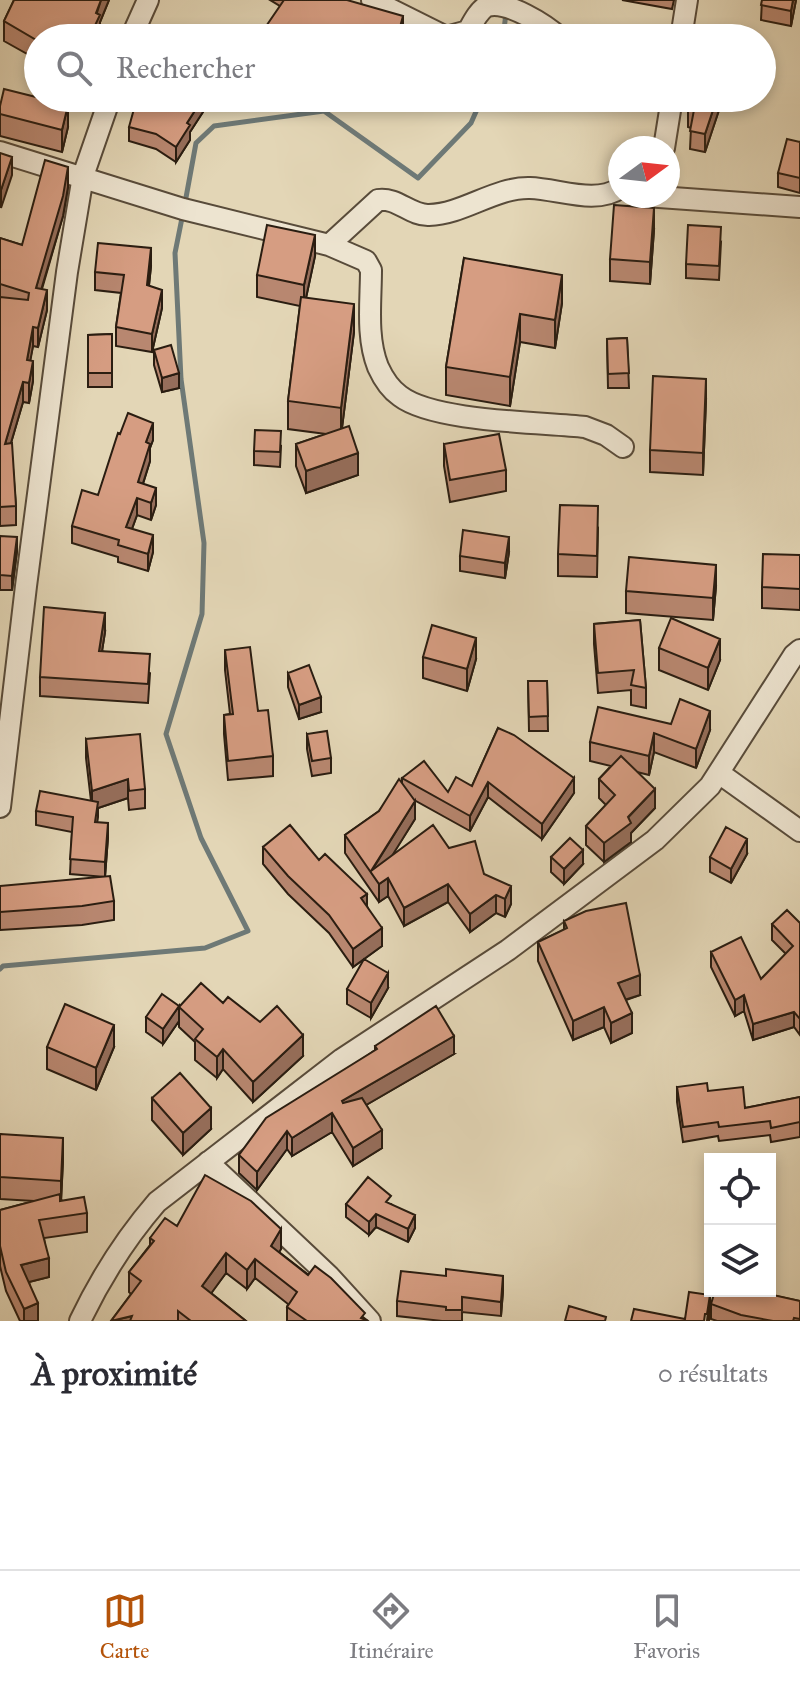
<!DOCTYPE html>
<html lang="fr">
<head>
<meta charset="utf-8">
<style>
  body { margin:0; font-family:"IM FELL Great Primer",serif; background:#f7f7f7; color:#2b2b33 }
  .controls { position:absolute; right:24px; bottom:24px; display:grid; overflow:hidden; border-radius:0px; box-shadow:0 4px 12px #0003 }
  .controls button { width:72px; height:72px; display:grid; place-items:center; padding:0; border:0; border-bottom:2px solid #e1e1e2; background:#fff; color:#2b2b33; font:40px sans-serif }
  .compass { position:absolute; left:608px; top:136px; width:72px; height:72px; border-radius:50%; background:#fff; box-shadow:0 4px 12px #0003; rotate:75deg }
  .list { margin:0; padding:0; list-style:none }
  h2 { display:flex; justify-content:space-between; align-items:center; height:104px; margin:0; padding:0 32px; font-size:34px }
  h2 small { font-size:26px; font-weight:400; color:#7c7c81 }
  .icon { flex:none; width:44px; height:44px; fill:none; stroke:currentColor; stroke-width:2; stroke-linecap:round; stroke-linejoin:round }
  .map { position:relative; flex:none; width:800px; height:1321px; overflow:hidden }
  .search { position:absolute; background:#fff; box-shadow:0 4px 12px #0003; left:24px; right:24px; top:24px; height:88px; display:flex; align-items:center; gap:20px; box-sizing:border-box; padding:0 28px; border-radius:44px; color:#7c7c81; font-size:30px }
  .sheet { height:248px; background:#fff }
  nav { display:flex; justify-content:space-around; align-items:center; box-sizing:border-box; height:112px; border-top:2px solid #e1e1e2; background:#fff; font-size:22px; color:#7c7c81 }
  nav a { display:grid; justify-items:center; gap:4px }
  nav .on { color:#b45309 }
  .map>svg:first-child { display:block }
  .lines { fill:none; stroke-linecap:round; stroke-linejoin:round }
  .stream { stroke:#6e7976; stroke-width:5 }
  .minor-casing { stroke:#584b3a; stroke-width:24 }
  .minor { stroke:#ede4d0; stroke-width:20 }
  .wall { fill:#b88770; stroke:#2a1d11; stroke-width:2 }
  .shaded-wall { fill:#966e5b; stroke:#2a1d11; stroke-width:2 }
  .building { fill:#d69d82; stroke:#2a1d11; stroke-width:2 }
</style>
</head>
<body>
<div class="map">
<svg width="800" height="1321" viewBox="0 0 800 1321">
  <rect width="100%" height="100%" fill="#e3d6b6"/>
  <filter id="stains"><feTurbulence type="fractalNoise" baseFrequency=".0025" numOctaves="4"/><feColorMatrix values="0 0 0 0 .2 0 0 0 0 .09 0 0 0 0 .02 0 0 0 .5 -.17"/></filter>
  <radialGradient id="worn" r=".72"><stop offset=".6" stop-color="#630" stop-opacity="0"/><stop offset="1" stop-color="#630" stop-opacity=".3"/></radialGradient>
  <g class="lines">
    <!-- stream -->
    <path class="stream" d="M 503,38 L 506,13
      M 185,203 L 196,143 L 214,126 L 324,111 L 418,178 L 471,123 L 482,98
      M 0,969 L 3,966 L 205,948 L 248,931 L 201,838 L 166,734 L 202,614 L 204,543 L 181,379 L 175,253 L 183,213"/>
    <!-- minor casing -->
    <g class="minor-casing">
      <path id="minor" d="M 372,0 L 446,37 L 468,31 C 473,22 479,10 487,6 C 507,0 546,25 560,38
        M 131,38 L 148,0
        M 681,38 L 687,0
        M 664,148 L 672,98
        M 0,152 L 183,209 L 329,245 L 366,261 L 371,270 C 371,301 366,337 378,367 C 383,378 390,389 400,396 C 434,422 540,422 585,427 L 606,435 L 623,447
        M 645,196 L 800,207
        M 329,245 L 378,200 C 397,197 411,216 429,215 C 464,214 495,187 530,188 C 559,189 596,205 620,188
        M 719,773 L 800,831
        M 0,807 L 26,586 L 67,272 L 83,176 L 110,98
        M 208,1162 L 329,1276 L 370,1321
        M 80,1321 C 101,1277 125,1239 157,1202 L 342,1059 L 508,950 L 655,840 L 710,786 L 794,655 L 800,650"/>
    </g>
    <!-- minor -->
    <use href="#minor" class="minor"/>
  </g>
  <!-- wall -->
  <path class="wall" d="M 14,0 L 109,0 L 100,22 L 100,35 L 99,38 L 38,38 L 38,60 L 4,41 L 4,21 Z
    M 270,0 L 347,0 L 403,35 L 280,6 Z
    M 622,0 L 674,0 L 672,9 Z
    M 762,0 L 796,0 L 791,26 L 761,20 Z
    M 186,98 L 212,98 L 190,132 L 190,140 L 176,162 L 156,149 L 129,141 L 129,127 L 184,100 Z
    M 319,98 L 353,98 L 352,106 L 319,101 Z
    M 692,98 L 723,98 L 705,152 L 690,149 L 691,128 L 688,127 L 688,108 Z
    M 0,106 L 68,127 L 62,152 L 0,136 Z
    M 800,142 L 800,193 L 778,187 L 778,173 Z
    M 68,187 L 63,216 L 42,289 L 47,310 L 38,347 L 33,346 L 30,360 L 33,381 L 29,403 L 23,402 L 11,443 L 16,506 L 16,525 L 0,526 L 0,238 L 22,245 Z
    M 654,230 L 650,284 L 610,281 L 610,259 Z
    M 721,242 L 719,280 L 686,278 L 686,264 Z
    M 315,256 L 306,298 L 354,332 L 342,428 L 358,475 L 306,493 L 296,466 L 296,444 L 326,434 L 288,429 L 288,401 L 300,306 L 257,297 L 257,275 Z
    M 464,258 L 562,303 L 555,348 L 520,342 L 510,406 L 446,395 L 446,367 Z
    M 151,266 L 149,286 L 162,308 L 152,352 L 116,346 L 116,327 L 121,293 L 95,290 L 95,272 Z
    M 112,334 L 112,387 L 88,387 L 88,335 Z
    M 627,338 L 629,388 L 608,388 L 607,339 Z
    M 154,350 L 179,388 L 162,392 L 154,365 Z
    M 706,400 L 703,475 L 650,472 L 650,450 Z
    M 153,440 L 150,448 L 150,461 L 143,484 L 156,505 L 151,520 L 137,515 L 132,529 L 153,552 L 148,571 L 118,562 L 118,557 L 72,543 L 72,526 L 98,495 Z
    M 444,444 L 506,470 L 506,491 L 450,502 L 444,466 Z
    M 281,446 L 280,467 L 254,465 L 254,451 Z
    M 598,528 L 597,577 L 558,576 L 558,554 Z
    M 0,536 L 17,551 L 12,590 L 0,590 Z
    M 509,552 L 505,578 L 460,571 L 460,556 Z
    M 800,555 L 800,610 L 762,608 L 762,587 Z
    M 716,586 L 713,620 L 626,613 L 626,591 Z
    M 640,620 L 646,688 L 646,708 L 631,705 L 631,690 L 598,693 L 594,644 L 594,624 Z
    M 105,632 L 102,651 L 150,673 L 148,703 L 40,696 L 40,677 Z
    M 659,648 L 720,660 L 708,690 L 659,670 Z
    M 225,650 L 258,711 L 273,756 L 273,776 L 228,780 L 224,734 L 224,715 L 230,714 L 225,670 Z
    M 423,657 L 476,659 L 467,691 L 423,678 Z
    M 288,673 L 321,712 L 299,719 L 288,687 Z
    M 528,681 L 547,681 L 548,731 L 529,731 Z
    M 671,724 L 710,730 L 696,768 L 654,752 L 649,775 L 637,772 L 655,808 L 631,833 L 631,842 L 604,862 L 586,845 L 586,826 L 606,805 L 599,798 L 599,779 L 611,766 L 590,761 L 590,742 Z
    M 498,728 L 574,793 L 542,839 L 488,797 L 470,831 L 414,800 L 415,819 L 392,855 L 449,848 L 484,874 L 511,904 L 505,917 L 496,913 L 470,932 L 448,902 L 404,926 L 388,896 L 379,902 L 345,853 L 345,835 L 379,811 L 402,783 L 402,778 L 448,792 L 472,786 Z
    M 307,734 L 331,758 L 331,773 L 312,776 L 307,749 Z
    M 86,739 L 145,789 L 145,808 L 129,810 L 128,798 L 98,808 L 97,822 L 108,837 L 105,877 L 70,874 L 72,832 L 36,825 L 36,811 L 91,801 L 86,758 Z
    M 263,847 L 319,860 L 367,906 L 382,946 L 353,967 L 329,933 L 288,894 L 263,864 Z
    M 747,854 L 731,883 L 710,872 L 710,857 Z
    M 551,857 L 583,864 L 564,884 L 551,872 Z
    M 0,886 L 114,901 L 114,920 L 82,925 L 0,930 Z
    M 564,921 L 640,995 L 626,1000 L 632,1033 L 611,1043 L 604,1027 L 573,1040 L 538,961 L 538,942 L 564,930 Z
    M 800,923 L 800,1035 L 794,1027 L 753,1040 L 744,1011 L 735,1016 L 711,967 L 711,952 L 761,979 L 786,954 L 772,940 L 772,924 Z
    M 388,988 L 371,1018 L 347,1004 L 347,989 Z
    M 223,1003 L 303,1056 L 253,1102 L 223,1069 L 217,1078 L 195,1060 L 195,1042 L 179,1027 L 179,1021 L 163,1044 L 146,1032 L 146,1017 L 179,1007 Z
    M 375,1046 L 454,1054 L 366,1105 L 382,1148 L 353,1166 L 332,1132 L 292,1156 L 287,1149 L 257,1190 L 239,1173 L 239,1155 L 375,1050 Z
    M 47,1047 L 114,1047 L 96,1090 L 47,1069 Z
    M 677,1087 L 708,1091 L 745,1108 L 800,1097 L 800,1137 L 771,1142 L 770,1135 L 719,1141 L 718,1136 L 683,1142 L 677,1102 Z
    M 152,1098 L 211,1129 L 183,1155 L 152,1120 Z
    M 0,1134 L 63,1160 L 61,1200 L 87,1213 L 87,1232 L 44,1238 L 49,1277 L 29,1282 L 38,1321 L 20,1321 L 6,1291 L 0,1266 L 0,1210 L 34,1201 L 0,1199 Z
    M 346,1204 L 391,1204 L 415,1228 L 408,1242 L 376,1227 L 369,1235 L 346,1217 Z
    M 177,1226 L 281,1249 L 279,1252 L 368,1321 L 287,1321 L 287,1307 L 288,1304 L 255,1278 L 247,1289 L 226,1273 L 211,1293 L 246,1321 L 111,1321 L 131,1294 L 129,1292 L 129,1272 L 150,1245 L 150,1238 Z
    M 503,1291 L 501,1316 L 462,1312 L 462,1321 L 442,1321 L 397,1316 L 397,1301 Z
    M 757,1291 L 757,1292 L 800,1301 L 800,1321 L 717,1321 L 711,1319 L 711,1304 Z"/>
  <!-- shaded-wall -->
  <path class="shaded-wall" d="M 101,0 L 109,0 L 100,22 L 100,35 L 99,38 L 89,38 Z
    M 793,0 L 796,0 L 791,26 L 791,11 Z
    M 403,16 L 403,35 L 402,38 L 397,38 Z
    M 203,98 L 212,98 L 190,132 L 190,140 L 176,162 L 176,147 L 187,123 Z
    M 717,98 L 723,98 L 705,152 L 705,134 Z
    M 68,105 L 68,127 L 62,152 L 62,130 Z
    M 12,157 L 12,175 L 1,208 L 1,190 Z
    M 68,167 L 68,187 L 63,216 L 36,307 L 36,288 Z
    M 654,208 L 654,230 L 650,284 L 650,262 Z
    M 315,235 L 315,256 L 304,307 L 304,285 Z
    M 151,248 L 151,266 L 147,303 L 147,285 Z
    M 562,275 L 562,303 L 555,348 L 555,320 Z
    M 47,290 L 47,310 L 38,347 L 38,328 Z
    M 162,290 L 162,308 L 152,352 L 152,334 Z
    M 354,304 L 354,332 L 341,436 L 341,408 Z
    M 520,314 L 520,342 L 510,406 L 510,377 Z
    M 33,327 L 33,346 L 27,379 L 27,360 Z
    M 33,361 L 33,381 L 29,403 L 29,383 Z
    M 179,373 L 179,388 L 162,392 L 162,378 Z
    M 706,379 L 706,400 L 703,475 L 703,453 Z
    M 23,382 L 23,402 L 5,463 L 5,444 Z
    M 153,423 L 153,440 L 150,448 L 150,461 L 138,499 L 138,482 L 146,442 Z
    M 358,453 L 358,475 L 306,493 L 306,471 Z
    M 156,488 L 156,505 L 151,520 L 151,503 Z
    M 137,498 L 137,515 L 126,545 L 126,527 Z
    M 153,535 L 153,552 L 148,571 L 148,554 Z
    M 17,537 L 17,551 L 12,590 L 12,576 Z
    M 509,537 L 509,552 L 505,578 L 505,563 Z
    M 716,565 L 716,586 L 713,620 L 713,598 Z
    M 105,613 L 105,632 L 99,670 L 99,651 Z
    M 476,638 L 476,659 L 467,691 L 467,669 Z
    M 720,639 L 720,660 L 708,690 L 708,668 Z
    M 321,697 L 321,712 L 299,719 L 299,705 Z
    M 710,711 L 710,730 L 696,768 L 696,749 Z
    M 654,733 L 654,752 L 649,775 L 649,756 Z
    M 574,778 L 574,793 L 542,839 L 542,824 Z
    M 128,779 L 128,798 L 98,808 L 98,817 L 95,836 L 92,810 L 92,791 Z
    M 488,782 L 488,797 L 470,831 L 470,816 Z
    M 655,789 L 655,808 L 631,833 L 631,842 L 604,862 L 604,843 Z
    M 415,801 L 415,819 L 377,880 L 371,872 Z
    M 108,823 L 108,837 L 105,877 L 105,862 Z
    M 747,839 L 747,854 L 731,883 L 731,869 Z
    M 583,850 L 583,864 L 564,884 L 564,869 Z
    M 388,878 L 388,896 L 379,902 L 379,884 Z
    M 448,884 L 448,902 L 404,926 L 404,908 Z
    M 511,886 L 511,904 L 505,917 L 505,899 Z
    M 367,894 L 367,911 L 361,898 Z
    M 496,895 L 496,913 L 470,932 L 470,914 Z
    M 382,928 L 382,946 L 353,967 L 353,949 Z
    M 388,973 L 388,988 L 371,1018 L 371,1003 Z
    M 640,975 L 640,995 L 618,1002 L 618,983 Z
    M 744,995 L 744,1011 L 735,1016 L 735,1000 Z
    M 179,1006 L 179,1021 L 163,1044 L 163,1029 Z
    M 604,1007 L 604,1027 L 573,1040 L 573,1021 Z
    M 794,1012 L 794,1027 L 753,1040 L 753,1024 Z
    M 632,1013 L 632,1033 L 611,1043 L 611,1023 Z
    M 114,1025 L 114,1047 L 96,1090 L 96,1068 Z
    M 303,1035 L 303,1056 L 253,1102 L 253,1082 Z
    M 454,1036 L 454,1054 L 342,1119 L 342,1101 Z
    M 223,1049 L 223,1069 L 217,1078 L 217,1057 Z
    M 211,1108 L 211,1129 L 183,1155 L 183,1133 Z
    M 332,1113 L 332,1132 L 292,1156 L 292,1138 Z
    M 382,1130 L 382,1148 L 353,1166 L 353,1148 Z
    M 287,1131 L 287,1149 L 257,1190 L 257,1172 Z
    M 63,1138 L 63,1160 L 61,1203 L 61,1181 Z
    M 376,1214 L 376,1227 L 369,1235 L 369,1222 Z
    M 415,1215 L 415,1228 L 408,1242 L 408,1229 Z
    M 281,1229 L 281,1249 L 271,1266 L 271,1246 Z
    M 226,1253 L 226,1273 L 202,1306 L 202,1286 Z
    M 49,1258 L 49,1277 L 21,1284 L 21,1265 Z
    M 255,1259 L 255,1278 L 247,1289 L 247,1270 Z
    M 503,1276 L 503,1291 L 501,1316 L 501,1302 Z
    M 710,1295 L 710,1310 L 709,1321 L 707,1321 Z
    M 38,1303 L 38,1321 L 24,1321 L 24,1309 Z
    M 132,1316 L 132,1321 L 111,1321 Z"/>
  <!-- building -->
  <path class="building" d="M 14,0 L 101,0 L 96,13 L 100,15 L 89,38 L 38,38 L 38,41 L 4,21 Z
    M 284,0 L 347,0 L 403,16 L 397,38 L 258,38 Z
    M 762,0 L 793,0 L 791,11 L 761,5 Z
    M 708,31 L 739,38 L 707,38 Z
    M 4,89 L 68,105 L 62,130 L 0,114 L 0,106 Z
    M 137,98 L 176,98 L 184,100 L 186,98 L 203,98 L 187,123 L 190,125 L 176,147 L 156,134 L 129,127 Z
    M 692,98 L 717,98 L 705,134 L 690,131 L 694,110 L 688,108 Z
    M 787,139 L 800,142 L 800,178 L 778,173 Z
    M 0,153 L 12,157 L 1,190 L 0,189 Z
    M 45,160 L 68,167 L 63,196 L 36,288 L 47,290 L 38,328 L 33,327 L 27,360 L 33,361 L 29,383 L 23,382 L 5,444 L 12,443 L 16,506 L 0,507 L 0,297 L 28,300 L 29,293 L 0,284 L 0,238 L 22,245 Z
    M 614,205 L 654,208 L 650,262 L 610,259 Z
    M 267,225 L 315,235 L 304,285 L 257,275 Z
    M 688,225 L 721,227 L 719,266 L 686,264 Z
    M 98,243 L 151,248 L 147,285 L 162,290 L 152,334 L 116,327 L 124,275 L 95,272 Z
    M 464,258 L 562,275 L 555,320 L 520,314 L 510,377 L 446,367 Z
    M 301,297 L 354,304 L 341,408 L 288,401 Z
    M 112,334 L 112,373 L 88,373 L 88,335 Z
    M 627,338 L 629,373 L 608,374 L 607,339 Z
    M 171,345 L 179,373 L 162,378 L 154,350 Z
    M 653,376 L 706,379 L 703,453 L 650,450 Z
    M 128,413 L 153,423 L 146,442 L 150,444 L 138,482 L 156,488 L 151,503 L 137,498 L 126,527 L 153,535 L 148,554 L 118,545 L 119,540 L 72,526 L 82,490 L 98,495 L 118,433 L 120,434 Z
    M 349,426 L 358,453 L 306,471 L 296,444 Z
    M 255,430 L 281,431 L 280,452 L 254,451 Z
    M 499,434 L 506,470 L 450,480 L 444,444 Z
    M 560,505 L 598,506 L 597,556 L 558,554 Z
    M 463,530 L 509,537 L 505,563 L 460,556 Z
    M 0,536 L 17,537 L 12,576 L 0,575 Z
    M 763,554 L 800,555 L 800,589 L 762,587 Z
    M 629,557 L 716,565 L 713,598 L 626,591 Z
    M 44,607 L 105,613 L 99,651 L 150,654 L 148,684 L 40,677 Z
    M 671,618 L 720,639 L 708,668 L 659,648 Z
    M 640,620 L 646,688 L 631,685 L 634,670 L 598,673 L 594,624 Z
    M 432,625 L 476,638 L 467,669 L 423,657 Z
    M 250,647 L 258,711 L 268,710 L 273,756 L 228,761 L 224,715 L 233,714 L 225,650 Z
    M 309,665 L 321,697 L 299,705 L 288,673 Z
    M 528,681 L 547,681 L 548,716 L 529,717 Z
    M 680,699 L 710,711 L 696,749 L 654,733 L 649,756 L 590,742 L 598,707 L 671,724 Z
    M 498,728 L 514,735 L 574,778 L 542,824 L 488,782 L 470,816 L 402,778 L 424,761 L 448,792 L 456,777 L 472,786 Z
    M 327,731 L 331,758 L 312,761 L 307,734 Z
    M 140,734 L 145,789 L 129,791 L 128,779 L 92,791 L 86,739 Z
    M 621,756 L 655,789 L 628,817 L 631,823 L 604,843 L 586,826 L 615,795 L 599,779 Z
    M 399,779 L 415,801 L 371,871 L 433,825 L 449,848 L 475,841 L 484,874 L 511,886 L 505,899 L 496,895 L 470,914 L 448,884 L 404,908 L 388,878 L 379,884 L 345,835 L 379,811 Z
    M 40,791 L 98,802 L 95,822 L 108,823 L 105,862 L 70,859 L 73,817 L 36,811 Z
    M 290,825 L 319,860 L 325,854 L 367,894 L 361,898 L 382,928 L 353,949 L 329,915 L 288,876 L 263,847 Z
    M 726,827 L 747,839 L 731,869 L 710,857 Z
    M 570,838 L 583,850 L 564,869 L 551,857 Z
    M 110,876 L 114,901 L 82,906 L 0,912 L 0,886 Z
    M 626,903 L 640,975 L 618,983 L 632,1013 L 611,1023 L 604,1007 L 573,1021 L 538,942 L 567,928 L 564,921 L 586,911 Z
    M 787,910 L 800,923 L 800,1019 L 794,1012 L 753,1024 L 744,995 L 735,1000 L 711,952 L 741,937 L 761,979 L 793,946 L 772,924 Z
    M 364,959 L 388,973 L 371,1003 L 347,989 Z
    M 201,983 L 223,1003 L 228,997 L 260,1022 L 277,1006 L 303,1035 L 253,1082 L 223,1049 L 217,1057 L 195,1039 L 203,1029 L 179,1007 Z
    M 162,994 L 179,1006 L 163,1029 L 146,1017 Z
    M 65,1004 L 114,1025 L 96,1068 L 47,1047 Z
    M 436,1006 L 454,1036 L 342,1101 L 343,1103 L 362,1098 L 382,1130 L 353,1148 L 332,1113 L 292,1138 L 287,1131 L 257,1172 L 239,1155 L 266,1118 L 377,1049 L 375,1046 Z
    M 180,1073 L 211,1108 L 183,1133 L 152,1098 Z
    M 707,1083 L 708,1091 L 743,1087 L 745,1108 L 800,1097 L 800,1122 L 771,1128 L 770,1121 L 719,1127 L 718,1122 L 683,1127 L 677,1087 Z
    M 0,1134 L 63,1138 L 61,1181 L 0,1177 Z
    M 205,1175 L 251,1201 L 281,1229 L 271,1246 L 308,1275 L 315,1266 L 331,1278 L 365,1313 L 361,1318 L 368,1321 L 307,1321 L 287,1307 L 297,1292 L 255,1259 L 247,1270 L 226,1253 L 202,1286 L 246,1321 L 191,1321 L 178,1311 L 178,1321 L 130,1321 L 132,1316 L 111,1321 L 141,1281 L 129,1272 L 154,1241 L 150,1238 L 165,1218 L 177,1226 Z
    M 368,1177 L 391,1196 L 386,1202 L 415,1215 L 408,1229 L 376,1214 L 369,1222 L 346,1204 Z
    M 60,1194 L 60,1201 L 84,1197 L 87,1213 L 39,1220 L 49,1258 L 21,1265 L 38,1303 L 24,1309 L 6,1272 L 0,1246 L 0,1210 Z
    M 446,1269 L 503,1276 L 501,1302 L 462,1297 L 462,1310 L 446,1310 L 446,1307 L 397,1301 L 401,1271 L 446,1276 Z
    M 715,1291 L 755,1291 L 800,1301 L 800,1319 L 794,1318 L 793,1321 L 773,1321 L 741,1315 L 711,1304 Z
    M 689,1292 L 710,1295 L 707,1314 L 705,1314 L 704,1321 L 631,1321 L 634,1309 L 685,1319 Z
    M 569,1306 L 606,1317 L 605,1321 L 565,1321 Z"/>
  <rect width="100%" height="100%" filter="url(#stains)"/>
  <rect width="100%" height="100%" fill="url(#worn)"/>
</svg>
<div class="controls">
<button><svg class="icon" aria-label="locate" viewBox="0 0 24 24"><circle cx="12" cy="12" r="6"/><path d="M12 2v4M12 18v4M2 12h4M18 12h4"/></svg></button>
<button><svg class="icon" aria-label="layers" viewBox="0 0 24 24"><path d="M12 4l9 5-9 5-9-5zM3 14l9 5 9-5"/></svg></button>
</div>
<svg class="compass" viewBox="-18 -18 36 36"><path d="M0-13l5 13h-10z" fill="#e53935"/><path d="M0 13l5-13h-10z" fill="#7c7c81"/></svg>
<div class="search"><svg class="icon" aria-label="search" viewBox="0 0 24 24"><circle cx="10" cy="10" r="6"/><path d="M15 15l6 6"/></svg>Rechercher</div>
</div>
<section class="sheet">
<h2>À proximité<small>0 résultats</small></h2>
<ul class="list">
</ul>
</section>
<nav>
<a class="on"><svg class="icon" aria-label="map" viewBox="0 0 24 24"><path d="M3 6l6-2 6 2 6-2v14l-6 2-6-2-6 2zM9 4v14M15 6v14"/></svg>Carte</a>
<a><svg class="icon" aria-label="directions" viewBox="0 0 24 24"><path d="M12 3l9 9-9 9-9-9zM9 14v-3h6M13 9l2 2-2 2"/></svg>Itinéraire</a>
<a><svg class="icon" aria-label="saved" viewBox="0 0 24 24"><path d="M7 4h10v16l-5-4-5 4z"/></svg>Favoris</a>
</nav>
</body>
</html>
